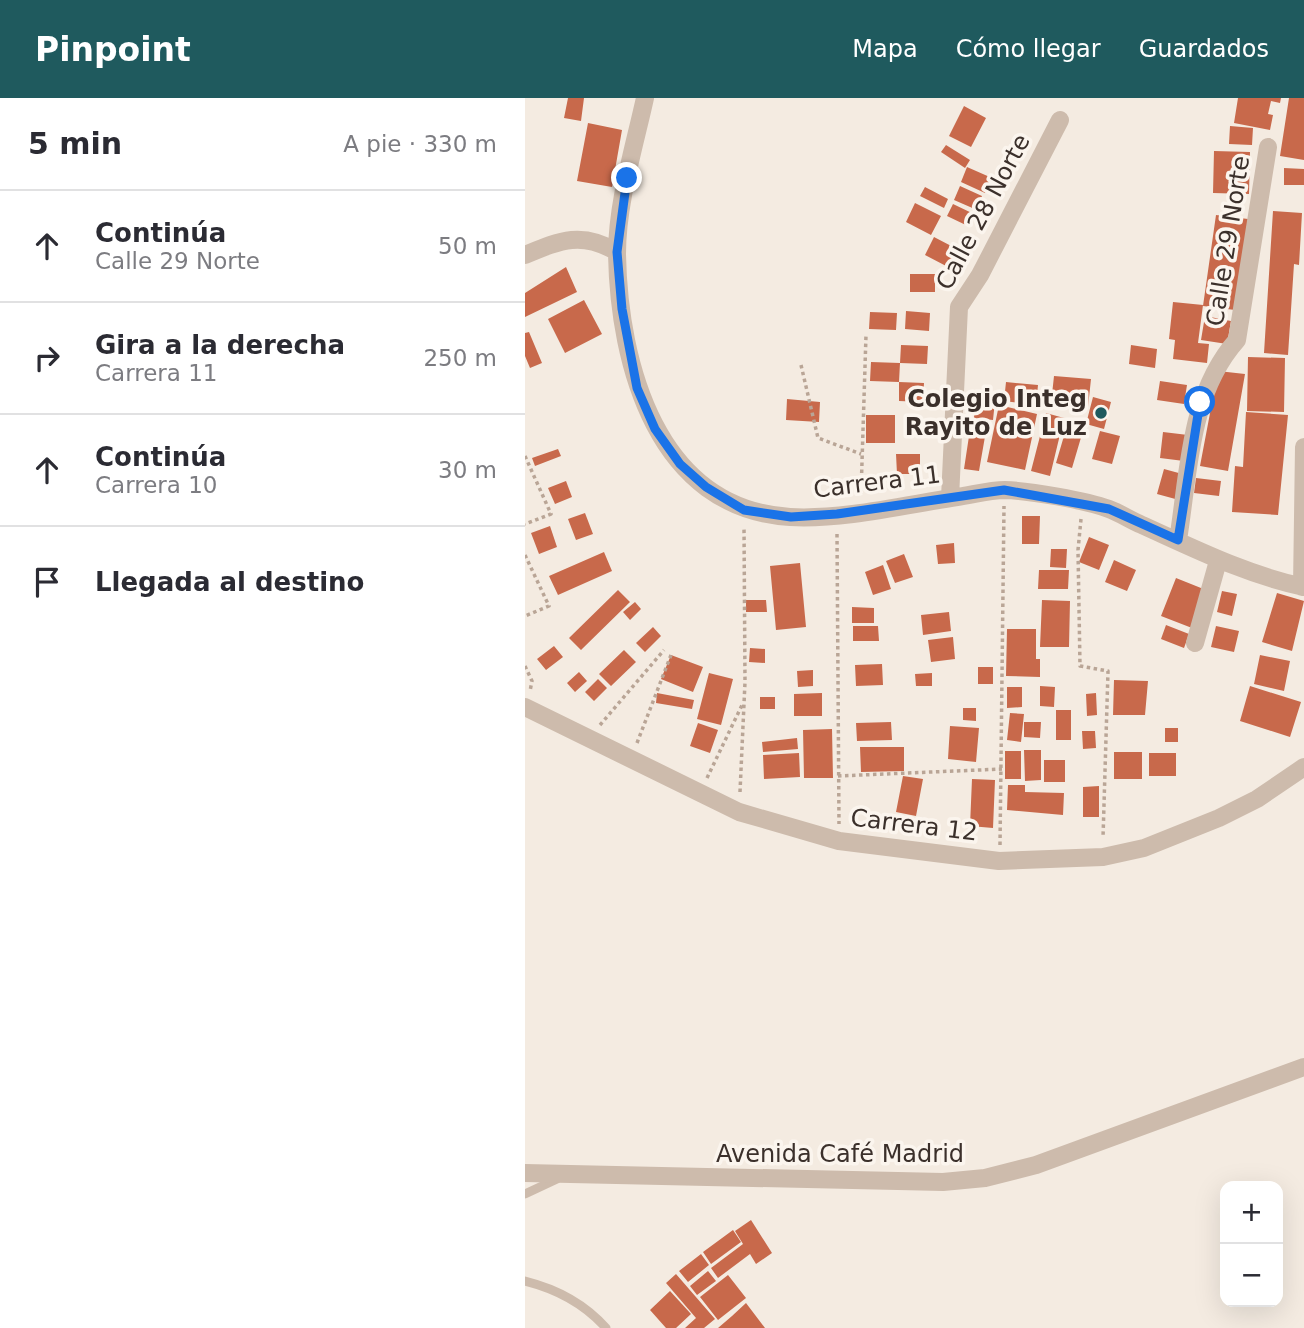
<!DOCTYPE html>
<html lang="es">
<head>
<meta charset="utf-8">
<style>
  body { margin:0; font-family:"DejaVu Sans",sans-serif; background:#f2f2f3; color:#2b2b33 }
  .controls { position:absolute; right:21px; bottom:21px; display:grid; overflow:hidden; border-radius:14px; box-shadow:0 7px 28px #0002 }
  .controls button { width:63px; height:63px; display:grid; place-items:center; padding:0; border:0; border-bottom:2px solid #e1e1e2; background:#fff; color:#2b2b33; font:35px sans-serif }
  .stop { position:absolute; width:21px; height:21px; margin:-16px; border:5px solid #1a73e8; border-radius:50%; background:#fff }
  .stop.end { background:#1a73e8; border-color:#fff; box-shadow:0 2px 7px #0008 }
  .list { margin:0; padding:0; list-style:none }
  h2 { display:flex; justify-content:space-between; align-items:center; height:91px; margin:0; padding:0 28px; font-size:30px }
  h2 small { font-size:23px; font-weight:400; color:#7c7c81 }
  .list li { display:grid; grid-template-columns:46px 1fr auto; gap:21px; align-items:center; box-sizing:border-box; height:112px; padding:0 28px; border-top:2px solid #e1e1e2 }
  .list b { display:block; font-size:26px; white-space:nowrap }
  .list p { margin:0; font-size:23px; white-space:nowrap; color:#7c7c81 }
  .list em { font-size:23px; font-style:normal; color:#7c7c81 }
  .icon { flex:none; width:38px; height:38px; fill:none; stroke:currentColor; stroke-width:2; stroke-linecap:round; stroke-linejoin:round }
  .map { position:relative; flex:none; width:779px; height:1230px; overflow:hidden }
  header { display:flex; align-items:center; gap:42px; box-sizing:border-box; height:98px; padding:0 35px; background:#1f5a5e; color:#fff }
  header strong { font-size:33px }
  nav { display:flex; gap:38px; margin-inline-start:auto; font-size:24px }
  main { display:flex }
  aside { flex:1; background:#fff }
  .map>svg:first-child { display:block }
  .building { fill:#c8694b }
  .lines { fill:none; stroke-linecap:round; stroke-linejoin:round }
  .path { stroke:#b9a596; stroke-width:3.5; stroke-dasharray:3.5 3.5; stroke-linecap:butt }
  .service { stroke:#cdbbac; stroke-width:9 }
  .minor { stroke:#cdbbac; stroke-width:18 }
  .tertiary { stroke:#cdbbac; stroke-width:18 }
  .route { stroke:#1a73e8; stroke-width:9 }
  .poi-dot { fill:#1f5a5e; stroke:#fbf5ee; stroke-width:2.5 }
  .labels { text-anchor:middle; stroke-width:7; stroke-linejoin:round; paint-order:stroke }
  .street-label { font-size:24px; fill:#3b302b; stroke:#fbf5ee }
  .poi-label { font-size:24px; font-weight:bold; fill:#3b302b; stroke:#fbf5ee; text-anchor:end }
</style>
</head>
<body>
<header>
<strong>Pinpoint</strong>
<nav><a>Mapa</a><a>Cómo llegar</a><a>Guardados</a></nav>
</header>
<main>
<aside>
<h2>5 min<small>A pie · 330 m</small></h2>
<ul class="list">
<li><svg class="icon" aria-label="ahead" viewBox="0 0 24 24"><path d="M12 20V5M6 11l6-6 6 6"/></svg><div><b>Continúa</b><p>Calle 29 Norte</p></div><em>50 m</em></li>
<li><svg class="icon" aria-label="right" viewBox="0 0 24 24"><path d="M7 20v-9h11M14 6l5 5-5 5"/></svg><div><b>Gira a la derecha</b><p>Carrera 11</p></div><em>250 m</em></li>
<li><svg class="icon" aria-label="ahead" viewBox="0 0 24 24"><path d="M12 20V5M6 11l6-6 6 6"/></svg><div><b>Continúa</b><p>Carrera 10</p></div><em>30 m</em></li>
<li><svg class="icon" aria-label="arrive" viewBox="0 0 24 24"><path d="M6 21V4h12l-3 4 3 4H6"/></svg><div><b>Llegada al destino</b></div></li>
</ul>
</aside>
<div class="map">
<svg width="779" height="1230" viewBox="0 0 779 1230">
  <rect width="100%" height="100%" fill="#f4ebe1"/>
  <!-- building -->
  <path class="building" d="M 43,0 L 59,0 L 56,23 L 39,20 Z
    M 713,0 L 756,0 L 755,5 L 746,3 L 743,16 L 748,17 L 745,32 L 709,25 Z
    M 764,0 L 779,0 L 779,62 L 755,58 Z
    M 439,8 L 461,20 L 446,49 L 424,38 Z
    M 63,25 L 97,32 L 87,89 L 52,83 Z
    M 705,28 L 728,30 L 727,47 L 704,46 Z
    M 421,47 L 445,62 L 440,70 L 416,54 Z
    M 689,53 L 725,54 L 724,96 L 688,95 Z
    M 442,69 L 467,80 L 460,95 L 436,84 Z
    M 759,70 L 779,71 L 779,87 L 759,87 Z
    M 435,88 L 457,98 L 452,112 L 429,102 Z
    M 400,89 L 423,101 L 419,110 L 395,98 Z
    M 390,105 L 416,118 L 406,137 L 381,124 Z
    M 428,106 L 451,117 L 445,129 L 422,118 Z
    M 748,113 L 777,115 L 774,167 L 769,166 L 763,257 L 739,255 Z
    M 691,117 L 723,121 L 710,212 L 678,208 Z
    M 409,139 L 432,151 L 423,169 L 400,157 Z
    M 41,169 L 52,194 L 0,219 L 0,195 Z
    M 385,176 L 410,176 L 410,194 L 385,194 Z
    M 59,202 L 77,236 L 40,255 L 23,221 Z
    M 648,204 L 678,207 L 673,245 L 684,246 L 682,265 L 648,261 L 650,242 L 644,241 Z
    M 381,213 L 405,215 L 404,233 L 380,231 Z
    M 345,214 L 372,215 L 371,232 L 344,231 Z
    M 680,218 L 706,223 L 702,246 L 676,242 Z
    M 4,234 L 17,265 L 5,270 L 0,258 L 0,235 Z
    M 376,247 L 403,248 L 402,266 L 375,265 Z
    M 606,247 L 632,251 L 630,270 L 604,266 Z
    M 723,259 L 760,260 L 759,314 L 722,313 Z
    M 346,264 L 375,265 L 374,284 L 345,283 Z
    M 693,273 L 720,276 L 703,373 L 675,368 Z
    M 529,278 L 566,281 L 563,309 L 526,306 Z
    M 635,283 L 662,287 L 659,306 L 632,302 Z
    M 374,284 L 399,285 L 398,304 L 374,303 Z
    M 481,284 L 513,287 L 511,307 L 479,303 Z
    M 568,299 L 586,304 L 579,331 L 561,326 Z
    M 262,301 L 295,304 L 294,324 L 261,322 Z
    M 450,301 L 470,303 L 468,322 L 449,320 Z
    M 474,307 L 512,316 L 500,372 L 462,364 Z
    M 721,314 L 763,317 L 753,417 L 707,414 L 710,368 L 718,369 Z
    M 521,315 L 539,320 L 525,378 L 506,373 Z
    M 341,317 L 370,317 L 370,345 L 341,345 Z
    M 544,321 L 560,326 L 547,370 L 531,365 Z
    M 446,325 L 462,327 L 454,373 L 439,371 Z
    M 575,333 L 595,338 L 587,366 L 567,361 Z
    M 638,334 L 663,337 L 659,363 L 635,360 Z
    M 33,351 L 36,358 L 10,368 L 7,360 Z
    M 371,356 L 395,356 L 395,376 L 372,376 Z
    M 639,371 L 661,377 L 654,402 L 632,396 Z
    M 671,380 L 696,383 L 694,398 L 669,395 Z
    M 41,383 L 47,399 L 30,406 L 23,390 Z
    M 60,415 L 68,436 L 51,442 L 43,421 Z
    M 497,418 L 515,418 L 514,446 L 497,446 Z
    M 25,428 L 32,449 L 14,456 L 6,435 Z
    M 564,439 L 584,447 L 574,472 L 554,464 Z
    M 429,445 L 430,465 L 413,466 L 411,447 Z
    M 526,451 L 542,451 L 541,470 L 525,469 Z
    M 79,454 L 87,473 L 33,497 L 24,478 Z
    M 379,456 L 388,479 L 370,485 L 361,463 Z
    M 589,462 L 611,472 L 602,493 L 580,484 Z
    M 275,465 L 281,529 L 251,532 L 245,468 Z
    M 358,467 L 366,491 L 348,497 L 340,474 Z
    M 514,472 L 544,472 L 543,491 L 513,491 Z
    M 651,480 L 681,492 L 667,530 L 636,518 Z
    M 93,492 L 105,504 L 56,552 L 44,540 Z
    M 697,493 L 712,496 L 707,518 L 692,514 Z
    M 752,495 L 779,503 L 767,553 L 737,544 Z
    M 221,502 L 241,502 L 242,514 L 221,514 Z
    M 517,502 L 545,503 L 544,549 L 515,549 Z
    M 110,504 L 116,511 L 105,522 L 98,514 Z
    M 327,509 L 349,510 L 349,525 L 327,525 Z
    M 424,514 L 426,533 L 398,537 L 396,517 Z
    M 641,527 L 664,536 L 659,550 L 636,541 Z
    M 328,528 L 353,528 L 354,543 L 328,543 Z
    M 691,528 L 714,533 L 709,554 L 686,549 Z
    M 128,529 L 136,538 L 120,554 L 111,545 Z
    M 482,531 L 511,531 L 511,561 L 515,561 L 515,579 L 481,578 Z
    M 428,539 L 430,561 L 406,564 L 403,542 Z
    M 29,548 L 38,559 L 21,572 L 12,561 Z
    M 225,550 L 240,551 L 240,565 L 224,564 Z
    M 99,552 L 111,564 L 86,588 L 74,576 Z
    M 146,557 L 178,569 L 168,594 L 136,581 Z
    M 735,557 L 765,563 L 759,593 L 729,586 Z
    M 357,566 L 358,587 L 331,588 L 330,567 Z
    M 453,569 L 468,569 L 468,586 L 453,586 Z
    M 288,572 L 288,588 L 273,589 L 272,573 Z
    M 54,574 L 62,583 L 50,594 L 42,585 Z
    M 184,575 L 208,581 L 196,627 L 172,621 Z
    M 407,575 L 407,588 L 391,588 L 390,576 Z
    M 73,581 L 82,590 L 69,603 L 60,594 Z
    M 589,582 L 623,583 L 620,617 L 588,617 Z
    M 515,588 L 530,589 L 529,609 L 515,608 Z
    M 725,588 L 776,604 L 765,639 L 715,623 Z
    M 482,589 L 497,589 L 497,609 L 482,610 Z
    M 132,595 L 169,602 L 167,611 L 131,605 Z
    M 297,595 L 297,618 L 269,618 L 269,596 Z
    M 571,595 L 572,617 L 562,618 L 561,596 Z
    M 235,599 L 250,599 L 250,611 L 235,611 Z
    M 438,610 L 451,610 L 451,623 L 438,622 Z
    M 531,612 L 546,612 L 546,642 L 531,642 Z
    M 485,615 L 499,616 L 496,644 L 482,642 Z
    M 366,624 L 367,642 L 332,643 L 331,625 Z
    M 499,624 L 516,624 L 515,640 L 499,639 Z
    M 173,625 L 193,632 L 185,655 L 165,648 Z
    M 425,628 L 454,630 L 451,664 L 423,661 Z
    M 640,630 L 653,630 L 653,644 L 640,644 Z
    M 307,631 L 308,680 L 279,680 L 278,632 Z
    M 557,633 L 570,633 L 571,650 L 558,651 Z
    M 272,640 L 273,651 L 238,654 L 237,644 Z
    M 335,649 L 379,649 L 379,673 L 336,674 Z
    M 499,652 L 516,652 L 516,682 L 500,683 Z
    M 480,653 L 496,653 L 496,681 L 480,681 Z
    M 589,654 L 617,654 L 617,681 L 589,681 Z
    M 274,655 L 275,679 L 239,681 L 238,657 Z
    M 624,655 L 651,655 L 651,678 L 624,678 Z
    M 519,662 L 540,662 L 540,684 L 519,684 Z
    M 378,678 L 398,681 L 391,718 L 371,714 Z
    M 447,681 L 470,682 L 468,730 L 445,728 Z
    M 483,687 L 500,687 L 500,694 L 539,695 L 538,717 L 482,712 Z
    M 574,688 L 574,719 L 558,719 L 558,689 Z
    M 226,1122 L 247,1155 L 231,1166 L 225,1156 L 193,1180 L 186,1170 L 218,1146 L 210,1133 Z
    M 208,1132 L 216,1144 L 186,1166 L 178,1154 Z
    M 176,1156 L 184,1167 L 163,1184 L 154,1173 Z
    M 183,1173 L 191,1183 L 172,1197 L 165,1188 Z
    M 151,1176 L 190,1221 L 179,1230 L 160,1230 L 171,1220 L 141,1185 Z
    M 203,1177 L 221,1200 L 193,1222 L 175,1199 Z
    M 145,1193 L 166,1216 L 151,1230 L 141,1230 L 125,1212 Z
    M 221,1205 L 240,1230 L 193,1230 L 207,1218 Z"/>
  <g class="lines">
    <!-- path -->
    <path class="path" d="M 276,267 L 293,340 L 336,356
      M 0,358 L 26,416 L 0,426
      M 336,396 L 341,237
      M 556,421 L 553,452 L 555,568 L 583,573 L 578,740
      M 312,436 L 314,726
      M 0,457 L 24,508 L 0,518
      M 0,568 L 7,583 L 5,593
      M 75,627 L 139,552
      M 112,645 L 146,557
      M 313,678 L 477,671
      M 182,680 L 218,605
      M 215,694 L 220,584 L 219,429
      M 475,747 L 479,408"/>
    <!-- service -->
    <path class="service" d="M 0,1096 L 32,1081
      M 0,1183 C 32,1191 59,1205 81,1230"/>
    <!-- minor -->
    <path class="minor" d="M 120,0 C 109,50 92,105 92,156 C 94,267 132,411 265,419 C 317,422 380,407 432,399 C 447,397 464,392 480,392 C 505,393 560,402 584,411 C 595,415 605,422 617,427 C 670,451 722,477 779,489
      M 0,157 C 36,142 57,133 92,154
      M 425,400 L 434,209 L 455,177 L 535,22
      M 653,442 C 664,374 664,296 712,242 L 743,49
      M 777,489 L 779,349
      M 670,545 L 693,463
      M 0,609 L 214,714 L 314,743 L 474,763 L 578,759 L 619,750 L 694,720 L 732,701 L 779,669"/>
    <!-- tertiary -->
    <path class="tertiary" d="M 0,1075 L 418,1084 L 460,1080 L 511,1067 L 779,969"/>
  </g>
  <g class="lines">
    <!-- route -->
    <path class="route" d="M 102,80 L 92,154 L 97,211 L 112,290 L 130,331 L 155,366 L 181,389 L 219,412 L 266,419 L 312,416 L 479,392 L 584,411 L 653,442 L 675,304"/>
  </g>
  <!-- markers -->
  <circle class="poi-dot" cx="576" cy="315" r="7"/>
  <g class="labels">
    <!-- street labels -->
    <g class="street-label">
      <text transform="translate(458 114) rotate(-62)" y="8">Calle 28 Norte</text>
      <text transform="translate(703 143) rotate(-81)" y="8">Calle 29 Norte</text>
      <text transform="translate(352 384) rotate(-7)" y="8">Carrera 11</text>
      <text transform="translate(389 727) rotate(7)" y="8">Carrera 12</text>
      <text x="315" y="1064">Avenida Café Madrid</text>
    </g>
    <!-- poi labels -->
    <g class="poi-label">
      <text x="562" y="309">Colegio Integ<tspan x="562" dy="28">Rayito de Luz</tspan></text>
    </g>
  </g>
</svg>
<div class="controls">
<button>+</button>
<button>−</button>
</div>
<div class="stop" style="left:675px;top:304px"></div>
<div class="stop end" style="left:102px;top:80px"></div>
</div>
</main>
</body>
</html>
